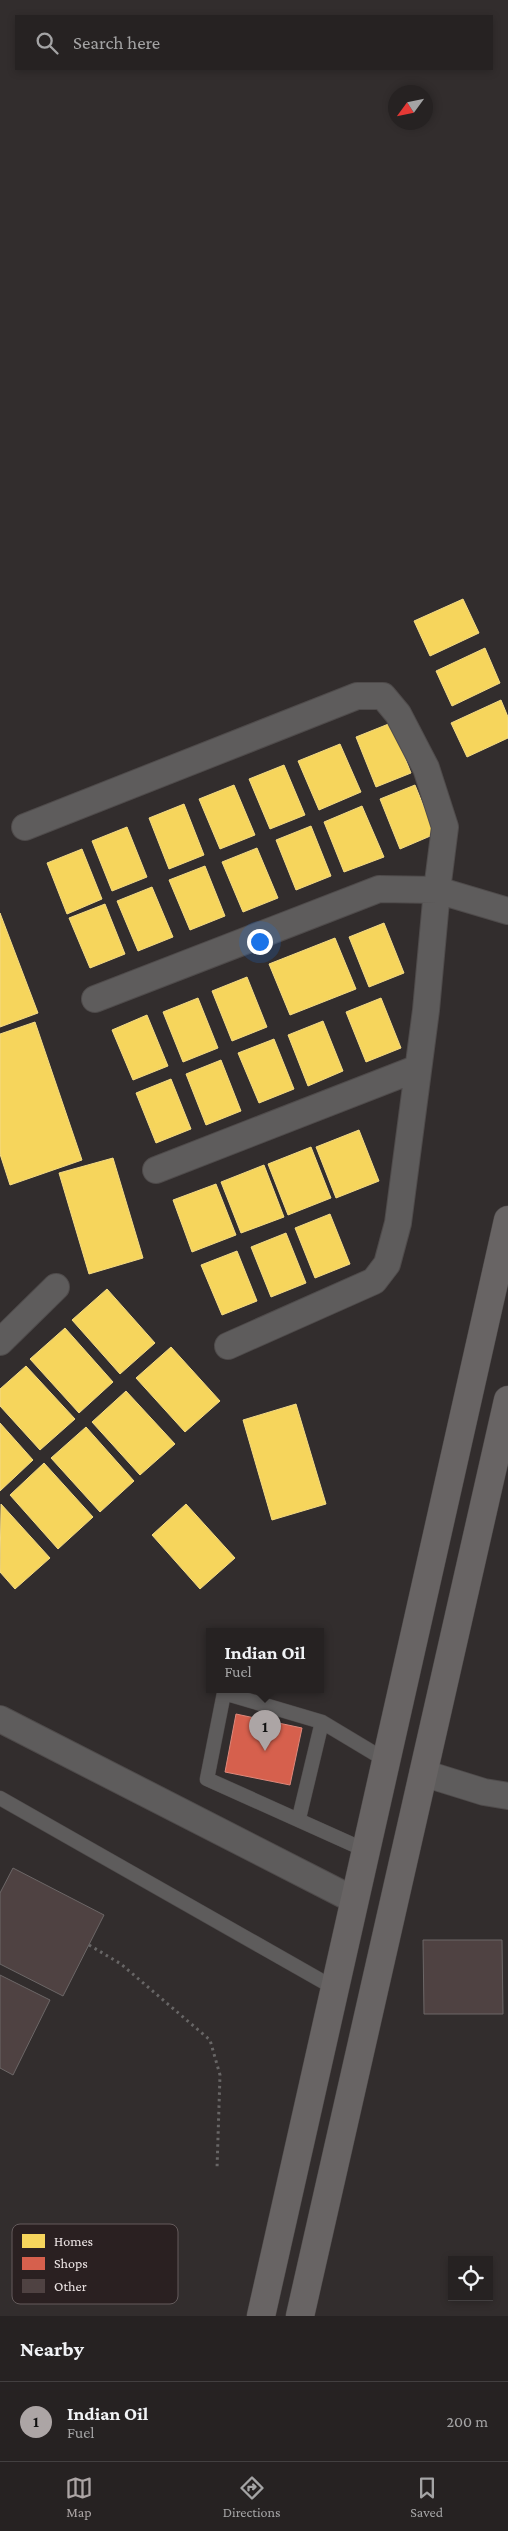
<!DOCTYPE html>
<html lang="en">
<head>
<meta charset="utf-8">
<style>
  body { margin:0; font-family:"Crimson Pro",serif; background:#322f2f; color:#f1f3f6 }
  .controls { position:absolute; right:15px; bottom:15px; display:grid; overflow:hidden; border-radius:0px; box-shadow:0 2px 8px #0003 }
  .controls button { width:45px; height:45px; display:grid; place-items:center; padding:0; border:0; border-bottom:1px solid #423f40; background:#262222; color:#f1f3f6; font:25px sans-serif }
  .compass { position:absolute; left:388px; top:85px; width:45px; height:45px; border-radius:50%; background:#262222; box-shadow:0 2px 8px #0003; rotate:237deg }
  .you { position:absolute; left:259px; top:941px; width:18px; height:18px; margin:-12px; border:4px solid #fff; border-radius:50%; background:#1a73e8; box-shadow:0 0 0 8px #1a73e833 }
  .badge { display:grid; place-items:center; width:32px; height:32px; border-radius:50%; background:#aca5a5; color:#111; font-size:16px; font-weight:700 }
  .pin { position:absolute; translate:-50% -41px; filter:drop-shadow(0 1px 2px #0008) }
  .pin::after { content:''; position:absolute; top:26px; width:18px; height:15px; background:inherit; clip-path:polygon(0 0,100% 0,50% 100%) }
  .popup { position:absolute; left:206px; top:1628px; width:118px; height:65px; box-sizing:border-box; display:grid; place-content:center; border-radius:0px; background:#262222; filter:drop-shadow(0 1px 4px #0005); font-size:16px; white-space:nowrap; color:#a4a4a5 }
  .popup b { font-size:19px; color:#f1f3f6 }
  .popup::after { content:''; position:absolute; left:50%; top:100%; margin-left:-10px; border:10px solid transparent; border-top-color:#262222 }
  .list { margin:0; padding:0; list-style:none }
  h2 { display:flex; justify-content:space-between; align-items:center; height:65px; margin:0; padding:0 20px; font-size:21px }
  h2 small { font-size:16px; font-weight:400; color:#a4a4a5 }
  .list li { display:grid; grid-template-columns:32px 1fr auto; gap:15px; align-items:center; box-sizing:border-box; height:80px; padding:0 20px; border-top:1px solid #423f40 }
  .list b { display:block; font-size:19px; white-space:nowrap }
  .list p { margin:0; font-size:16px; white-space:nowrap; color:#a4a4a5 }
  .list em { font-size:16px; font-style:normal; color:#a4a4a5 }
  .icon { flex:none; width:28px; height:28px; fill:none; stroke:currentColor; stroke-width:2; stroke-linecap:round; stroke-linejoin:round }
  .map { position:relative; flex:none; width:508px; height:2316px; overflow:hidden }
  .search { position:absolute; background:#262222; box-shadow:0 2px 8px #0003; left:15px; right:15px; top:15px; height:55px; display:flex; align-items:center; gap:12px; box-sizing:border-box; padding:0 18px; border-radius:0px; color:#a4a4a5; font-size:19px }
  .sheet { height:145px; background:#262222 }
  nav { display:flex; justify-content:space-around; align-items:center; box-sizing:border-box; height:70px; border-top:1px solid #423f40; background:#262222; font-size:14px; color:#a4a4a5 }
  nav a { display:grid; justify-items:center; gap:2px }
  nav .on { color:#aca5a5 }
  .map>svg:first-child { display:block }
  .homes { fill:#f6d55c; stroke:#f3da85 }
  .shops { fill:#d6604d; stroke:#dd887b }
  .building { fill:#4f4242; stroke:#6c6767 }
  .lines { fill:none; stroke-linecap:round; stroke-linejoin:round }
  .lane-casing { stroke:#4f4b4b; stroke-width:15 }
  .street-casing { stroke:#4f4b4b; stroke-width:28 }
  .primary-casing { stroke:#4f4b4b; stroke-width:29 }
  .path { stroke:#686666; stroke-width:3; stroke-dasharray:2.5 4; stroke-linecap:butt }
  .lane { stroke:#5e5c5c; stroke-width:14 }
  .street { stroke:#5e5c5c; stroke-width:26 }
  .primary { stroke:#686464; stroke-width:28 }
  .key { fill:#2a2021; stroke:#645b5c; stroke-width:1 }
  .key-label { font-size:14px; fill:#ede5e5 }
</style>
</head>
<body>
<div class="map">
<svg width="508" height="2316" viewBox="0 0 508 2316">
  <rect width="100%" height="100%" fill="#322d2d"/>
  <!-- homes -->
  <path class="homes" d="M 463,599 L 479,633 L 430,656 L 414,621 Z
    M 485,648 L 500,683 L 452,706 L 436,671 Z
    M 501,700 L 508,717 L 508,738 L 467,757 L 451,723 Z
    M 391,723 L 411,773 L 376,787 L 356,737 Z
    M 340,744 L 361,792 L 319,810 L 298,761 Z
    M 284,765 L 305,815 L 270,829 L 249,779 Z
    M 234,785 L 255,835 L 220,849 L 199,799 Z
    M 415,785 L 435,834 L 400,849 L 380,799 Z
    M 184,804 L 204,855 L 169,869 L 149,818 Z
    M 362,806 L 384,857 L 344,872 L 324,822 Z
    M 311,826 L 331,876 L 296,890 L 276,840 Z
    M 127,827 L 147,877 L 112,891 L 92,841 Z
    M 257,848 L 278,898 L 243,912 L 222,862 Z
    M 82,849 L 102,899 L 67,914 L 47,863 Z
    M 205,866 L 225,916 L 190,930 L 169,880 Z
    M 152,887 L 173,937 L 138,951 L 117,901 Z
    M 105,904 L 125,954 L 90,968 L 69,918 Z
    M 0,913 L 38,1013 L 0,1027 Z
    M 384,923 L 404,973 L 369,987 L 349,937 Z
    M 335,938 L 356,989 L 290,1015 L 269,964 Z
    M 247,977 L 267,1027 L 232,1041 L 212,991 Z
    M 198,998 L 218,1048 L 183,1062 L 163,1012 Z
    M 381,998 L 401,1048 L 366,1062 L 346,1012 Z
    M 147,1015 L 168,1066 L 133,1080 L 112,1030 Z
    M 323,1021 L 343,1071 L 308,1086 L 288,1035 Z
    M 35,1022 L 82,1160 L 10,1185 L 0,1154 L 0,1034 Z
    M 274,1039 L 294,1089 L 259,1103 L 238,1053 Z
    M 221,1060 L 241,1111 L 206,1125 L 186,1074 Z
    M 171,1079 L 191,1129 L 156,1143 L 136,1093 Z
    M 359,1130 L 379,1181 L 336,1198 L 316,1147 Z
    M 311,1147 L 331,1198 L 288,1215 L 268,1164 Z
    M 113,1158 L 143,1258 L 89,1274 L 59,1173 Z
    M 264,1165 L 284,1217 L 241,1233 L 221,1182 Z
    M 216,1184 L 236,1235 L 192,1252 L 173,1200 Z
    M 330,1214 L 350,1264 L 315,1278 L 295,1228 Z
    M 286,1233 L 306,1283 L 271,1297 L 251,1247 Z
    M 237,1251 L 257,1301 L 222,1315 L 201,1265 Z
    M 107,1289 L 155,1343 L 120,1374 L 72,1320 Z
    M 65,1328 L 113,1382 L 79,1413 L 30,1359 Z
    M 171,1347 L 220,1401 L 185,1432 L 136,1378 Z
    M 26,1366 L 75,1419 L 40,1450 L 0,1406 L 0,1389 Z
    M 126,1391 L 175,1444 L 140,1475 L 92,1422 Z
    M 296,1404 L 326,1504 L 272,1520 L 243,1420 Z
    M 0,1423 L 33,1460 L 0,1491 Z
    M 86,1427 L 134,1481 L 100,1512 L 51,1458 Z
    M 44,1463 L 93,1517 L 58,1549 L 10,1495 Z
    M 1,1504 L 50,1558 L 15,1589 L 0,1572 Z
    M 186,1504 L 235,1558 L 200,1589 L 152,1535 Z"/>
  <!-- shops -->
  <path class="shops" d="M 236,1714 L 302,1728 L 290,1785 L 225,1772 Z"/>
  <!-- building -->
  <path class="building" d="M 13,1868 L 104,1915 L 63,1996 L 0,1964 L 0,1893 Z
    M 423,1940 L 502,1940 L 503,2014 L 424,2014 Z
    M 0,1975 L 50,2000 L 13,2075 L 0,2068 Z"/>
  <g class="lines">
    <!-- lane casing -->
    <g class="lane-casing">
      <path id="lane" d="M 0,1798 L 336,1989
        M 299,1818 L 322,1722
        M 365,1850 L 207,1779 L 224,1693 L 322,1722 L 387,1761"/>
    </g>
    <!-- street casing -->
    <g class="street-casing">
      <path id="street" d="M 25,827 L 357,696 L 383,696 L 398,714 L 426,768 L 445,827 L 437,890 L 508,911
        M 95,999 L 379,889 L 437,890 L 426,1010 L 398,1223 L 387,1264 L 374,1281 L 228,1346
        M 156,1170 L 418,1068
        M 0,1342 L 56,1287
        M 0,1719 L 354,1900
        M 423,1773 L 484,1792 L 508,1796"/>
    </g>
    <!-- primary casing -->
    <g class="primary-casing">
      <path id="primary" d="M 261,2316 L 508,1220
        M 300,2316 L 508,1400"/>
    </g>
    <!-- path -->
    <path class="path" d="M 89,1945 L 121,1964 L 210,2040 L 220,2075 L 217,2169"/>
    <!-- lane -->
    <use href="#lane" class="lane"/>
    <!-- street -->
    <use href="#street" class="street"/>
    <!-- primary -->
    <use href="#primary" class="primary"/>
  </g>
  <!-- legend -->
  <rect x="12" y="2224" width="166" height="80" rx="8" class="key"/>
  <rect x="22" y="2234" width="23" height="14" fill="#f6d55c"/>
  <rect x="22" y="2257" width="23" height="13" fill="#d6604d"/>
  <rect x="22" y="2279" width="23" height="14" fill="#4f4242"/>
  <g class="key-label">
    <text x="54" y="2246">Homes</text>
    <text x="54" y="2268">Shops</text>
    <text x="54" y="2291">Other</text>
  </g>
</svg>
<div class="controls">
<button><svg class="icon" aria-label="locate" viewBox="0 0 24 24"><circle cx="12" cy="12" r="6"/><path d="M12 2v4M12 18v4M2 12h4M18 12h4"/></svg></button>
</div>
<svg class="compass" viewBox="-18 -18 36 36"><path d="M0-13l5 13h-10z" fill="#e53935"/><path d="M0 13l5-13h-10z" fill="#a4a4a5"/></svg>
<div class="you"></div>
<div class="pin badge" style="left:265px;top:1751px">1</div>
<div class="popup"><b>Indian Oil</b>Fuel</div>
<div class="search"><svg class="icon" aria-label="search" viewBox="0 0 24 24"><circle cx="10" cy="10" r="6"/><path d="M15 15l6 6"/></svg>Search here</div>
</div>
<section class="sheet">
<h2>Nearby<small></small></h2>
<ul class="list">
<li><span class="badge">1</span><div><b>Indian Oil</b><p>Fuel</p></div><em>200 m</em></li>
</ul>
</section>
<nav>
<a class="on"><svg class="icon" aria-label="map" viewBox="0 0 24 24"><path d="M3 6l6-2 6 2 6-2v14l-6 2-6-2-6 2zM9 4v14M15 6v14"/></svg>Map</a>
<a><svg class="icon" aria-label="directions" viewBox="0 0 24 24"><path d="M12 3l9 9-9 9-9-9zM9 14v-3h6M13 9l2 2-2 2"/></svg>Directions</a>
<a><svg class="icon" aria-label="saved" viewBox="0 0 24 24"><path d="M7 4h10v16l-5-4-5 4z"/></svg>Saved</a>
</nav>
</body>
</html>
